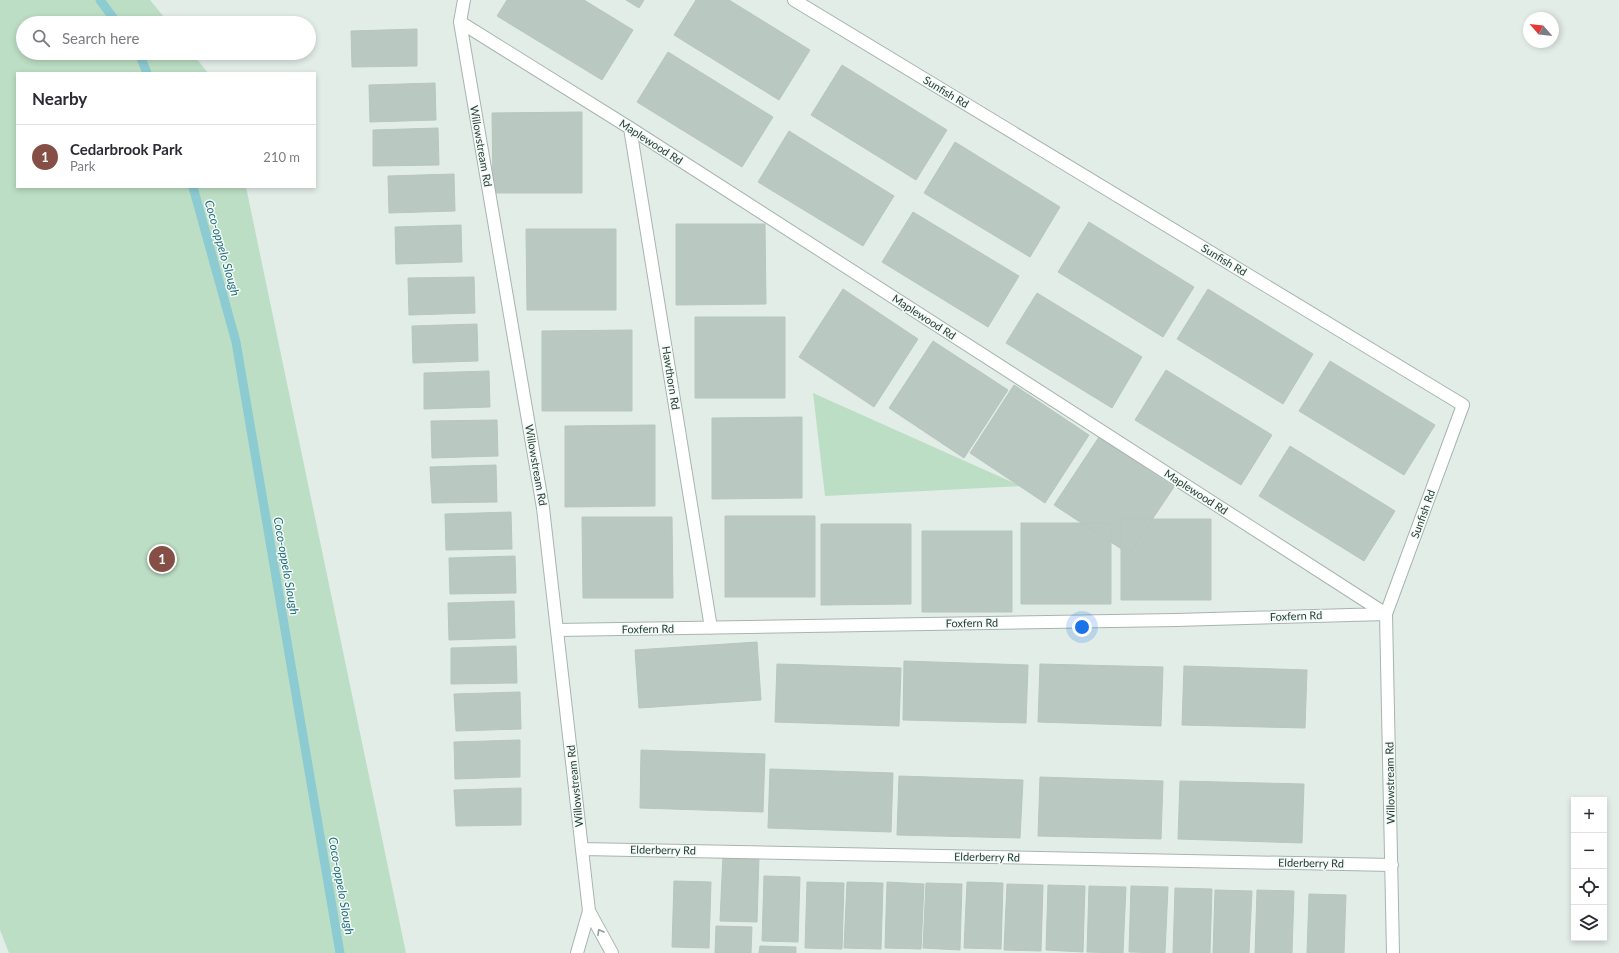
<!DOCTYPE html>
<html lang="en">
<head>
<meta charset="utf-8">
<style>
  body { margin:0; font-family:Lato,sans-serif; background:#f7f7f7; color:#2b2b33 }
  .controls { position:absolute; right:12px; bottom:12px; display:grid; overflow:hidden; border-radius:0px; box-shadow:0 2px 6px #0003 }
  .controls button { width:36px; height:36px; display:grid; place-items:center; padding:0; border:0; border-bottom:1px solid #e1e1e2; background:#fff; color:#2b2b33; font:20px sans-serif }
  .compass { position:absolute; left:1523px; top:12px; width:36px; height:36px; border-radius:50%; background:#fff; box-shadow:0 2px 6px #0003; rotate:298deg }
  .you { position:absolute; left:1082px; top:627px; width:14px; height:14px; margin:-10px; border:3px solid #fff; border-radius:50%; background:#1a73e8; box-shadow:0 0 0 6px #1a73e833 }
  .badge { display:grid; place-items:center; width:26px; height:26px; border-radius:50%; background:#854f45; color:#fff; font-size:13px; font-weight:700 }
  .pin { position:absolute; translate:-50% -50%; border:2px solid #fff; box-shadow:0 1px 4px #0006 }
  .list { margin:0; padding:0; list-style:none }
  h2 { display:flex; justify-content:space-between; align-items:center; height:52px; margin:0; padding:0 16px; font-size:17px }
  h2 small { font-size:13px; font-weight:400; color:#7c7c81 }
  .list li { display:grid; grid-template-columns:26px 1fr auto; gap:12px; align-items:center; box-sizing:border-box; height:64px; padding:0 16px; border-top:1px solid #e1e1e2 }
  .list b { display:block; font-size:15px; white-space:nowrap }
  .list p { margin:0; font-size:13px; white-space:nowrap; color:#7c7c81 }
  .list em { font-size:13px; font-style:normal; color:#7c7c81 }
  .icon { flex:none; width:22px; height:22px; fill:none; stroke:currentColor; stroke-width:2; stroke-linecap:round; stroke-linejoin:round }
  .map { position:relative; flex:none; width:1619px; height:953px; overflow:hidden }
  .search { position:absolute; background:#fff; box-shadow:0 2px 6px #0003; left:16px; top:16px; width:300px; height:44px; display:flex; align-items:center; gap:10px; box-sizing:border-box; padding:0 14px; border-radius:22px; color:#7c7c81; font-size:15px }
  .panel { position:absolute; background:#fff; box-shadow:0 2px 6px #0003; left:16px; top:72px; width:300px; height:116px; border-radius:0px }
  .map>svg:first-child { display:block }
  .green { fill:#bcdec4 }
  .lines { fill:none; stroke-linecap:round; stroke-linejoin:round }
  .stream { stroke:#8ccbd2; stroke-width:9 }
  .building { fill:#b9c8c1; stroke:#b6c7bf }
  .minor-casing { stroke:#a6b5af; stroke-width:14 }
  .minor { stroke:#fff; stroke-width:12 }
  .oneway { stroke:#919f9a }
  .labels { text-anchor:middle; stroke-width:3; stroke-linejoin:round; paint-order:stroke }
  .street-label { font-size:11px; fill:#233f36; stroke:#f4f9f7 }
  .water-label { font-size:12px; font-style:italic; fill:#1c707b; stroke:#f4f9f7 }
</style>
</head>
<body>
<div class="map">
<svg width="1619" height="953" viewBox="0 0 1619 953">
  <rect width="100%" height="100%" fill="#e3ede8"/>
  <!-- green -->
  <path class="green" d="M 0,0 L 150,0 L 169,23 L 23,23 L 23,53 L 192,53 L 208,73 L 17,73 L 17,187 L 246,187 L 406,953 L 9,953 L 0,930 Z
    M 813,393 L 1021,486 L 825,496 Z"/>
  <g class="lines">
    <!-- stream -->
    <path class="stream" d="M 100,0 L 117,23
      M 139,53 L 147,73
      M 193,187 L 236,342 L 340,953"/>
  </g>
  <!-- building -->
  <path class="building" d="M 507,0 L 584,0 L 633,30 L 602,80 L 497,16 Z
    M 626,0 L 644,0 L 639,8 Z
    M 696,0 L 729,0 L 810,50 L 779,100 L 674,35 Z
    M 417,29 L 417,66 L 352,67 L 351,31 Z
    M 668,52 L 773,117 L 742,167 L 637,102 Z
    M 842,65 L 947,130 L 916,180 L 811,115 Z
    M 435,83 L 436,120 L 370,122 L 369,85 Z
    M 582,112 L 582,193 L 493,193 L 492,113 Z
    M 438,128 L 439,165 L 373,166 L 373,130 Z
    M 789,131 L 894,196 L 863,246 L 758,182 Z
    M 955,142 L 1060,207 L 1030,257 L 924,193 Z
    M 454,174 L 455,211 L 389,213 L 388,176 Z
    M 913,212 L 1019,276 L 988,327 L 882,262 Z
    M 1089,222 L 1194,287 L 1163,337 L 1058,272 Z
    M 676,224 L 765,224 L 766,304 L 676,305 Z
    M 461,225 L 462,262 L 396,264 L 395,227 Z
    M 526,229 L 616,229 L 616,310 L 527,310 Z
    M 474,277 L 475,313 L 409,315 L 408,278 Z
    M 843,289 L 918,339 L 874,407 L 799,357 Z
    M 1208,289 L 1313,354 L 1283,404 L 1177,339 Z
    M 1037,293 L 1142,357 L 1112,408 L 1006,343 Z
    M 695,317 L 785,317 L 785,398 L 695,398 Z
    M 477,324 L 478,361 L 413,363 L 412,326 Z
    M 632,330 L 632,411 L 542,411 L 542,331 Z
    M 933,341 L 1008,390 L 964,458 L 889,408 Z
    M 1330,361 L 1435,425 L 1404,475 L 1299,411 Z
    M 1166,370 L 1272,435 L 1241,485 L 1135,420 Z
    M 489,371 L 490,407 L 424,409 L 424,373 Z
    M 1014,385 L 1089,435 L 1045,503 L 970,453 Z
    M 802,417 L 802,498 L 712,499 L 712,418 Z
    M 497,420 L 498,456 L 432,458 L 431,421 Z
    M 655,425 L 655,506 L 565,507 L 565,426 Z
    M 1099,437 L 1174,487 L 1129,554 L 1054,505 Z
    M 1290,446 L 1395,511 L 1364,561 L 1259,496 Z
    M 496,465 L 497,502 L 432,503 L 430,467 Z
    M 511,512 L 512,549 L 446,550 L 445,514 Z
    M 725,516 L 815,516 L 815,597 L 725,597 Z
    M 582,517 L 672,517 L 673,598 L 583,598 Z
    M 1121,519 L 1211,519 L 1211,600 L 1121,600 Z
    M 1021,523 L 1111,523 L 1111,604 L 1021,604 Z
    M 821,524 L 911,524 L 911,604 L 821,605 Z
    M 922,531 L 1012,531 L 1012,612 L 922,612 Z
    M 515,556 L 516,593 L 450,594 L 449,558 Z
    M 514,601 L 515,638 L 449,640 L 448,603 Z
    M 757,642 L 761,700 L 639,708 L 635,650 Z
    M 516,646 L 517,683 L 451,684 L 451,648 Z
    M 904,661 L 1028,665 L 1026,723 L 903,720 Z
    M 777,664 L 901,668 L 899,726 L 775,722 Z
    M 1040,664 L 1163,667 L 1161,726 L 1038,722 Z
    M 1184,666 L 1307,670 L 1305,728 L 1182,725 Z
    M 520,692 L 521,729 L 456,731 L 454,694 Z
    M 520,740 L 520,777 L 455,779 L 454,742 Z
    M 641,750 L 765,754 L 763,812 L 640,808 Z
    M 770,769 L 893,773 L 891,832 L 768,828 Z
    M 899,776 L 1023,780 L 1020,838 L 897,835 Z
    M 1040,777 L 1163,781 L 1161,839 L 1038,836 Z
    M 1180,781 L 1304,784 L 1302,843 L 1178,839 Z
    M 521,788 L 521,825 L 456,826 L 454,790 Z
    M 723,855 L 759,856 L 757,922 L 720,921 Z
    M 764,876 L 800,877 L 798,942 L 762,941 Z
    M 674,881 L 711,882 L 709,948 L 672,947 Z
    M 807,882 L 844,883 L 842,949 L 805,948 Z
    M 847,882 L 883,883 L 881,949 L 844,948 Z
    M 887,882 L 924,884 L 921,949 L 885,948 Z
    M 967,882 L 1003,883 L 1001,949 L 964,948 Z
    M 926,883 L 962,884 L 960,950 L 923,948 Z
    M 1007,884 L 1043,885 L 1041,951 L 1004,950 Z
    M 1048,885 L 1085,886 L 1083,952 L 1046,950 Z
    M 1089,886 L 1126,887 L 1123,953 L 1087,952 Z
    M 1131,886 L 1168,887 L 1165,953 L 1129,952 Z
    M 1175,888 L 1212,889 L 1210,953 L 1173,953 Z
    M 1215,890 L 1252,891 L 1249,953 L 1213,953 Z
    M 1257,890 L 1294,891 L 1292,953 L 1255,953 Z
    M 1309,894 L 1346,895 L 1344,953 L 1307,953 Z
    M 716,926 L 752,927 L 751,953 L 715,953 Z
    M 760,946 L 796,947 L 796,953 L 759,953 Z"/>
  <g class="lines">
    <!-- minor casing -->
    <g class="minor-casing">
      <path id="minor" d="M 464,0 L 460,22 L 543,508 L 589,911 L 577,953
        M 794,0 L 1463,405 L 1386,614 L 1393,953
        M 460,22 L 630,128 L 1386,614
        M 630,128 L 711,628
        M 557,630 L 1176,620 L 1386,614
        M 582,849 L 1392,865
        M 589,911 L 612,953"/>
    </g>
    <!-- minor -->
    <use href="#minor" class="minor"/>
  </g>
  <!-- one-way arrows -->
  <defs><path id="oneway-chevron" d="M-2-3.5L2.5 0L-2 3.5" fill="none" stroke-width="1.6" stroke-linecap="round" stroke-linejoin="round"/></defs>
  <use class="oneway" href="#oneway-chevron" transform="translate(600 932) rotate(-119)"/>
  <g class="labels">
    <!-- street labels -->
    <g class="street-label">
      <text transform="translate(946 92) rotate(31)" y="4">Sunfish Rd</text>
      <text transform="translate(651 142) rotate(33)" y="4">Maplewood Rd</text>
      <text transform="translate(481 146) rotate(80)" y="4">Willowstream Rd</text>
      <text transform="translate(1224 260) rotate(31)" y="4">Sunfish Rd</text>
      <text transform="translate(924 317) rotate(33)" y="4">Maplewood Rd</text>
      <text transform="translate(671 378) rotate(81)" y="4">Hawthorn Rd</text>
      <text transform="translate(536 465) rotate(80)" y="4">Willowstream Rd</text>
      <text transform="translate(1196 492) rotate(33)" y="4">Maplewood Rd</text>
      <text transform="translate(1423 514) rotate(-70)" y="4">Sunfish Rd</text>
      <text transform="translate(1296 616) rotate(-2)" y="4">Foxfern Rd</text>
      <text transform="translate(972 623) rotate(-1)" y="4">Foxfern Rd</text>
      <text transform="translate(648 629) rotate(-1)" y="4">Foxfern Rd</text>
      <text transform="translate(1390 783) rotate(-91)" y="4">Willowstream Rd</text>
      <text transform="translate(575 786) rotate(-96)" y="4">Willowstream Rd</text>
      <text transform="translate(663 850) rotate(1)" y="4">Elderberry Rd</text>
      <text transform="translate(987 857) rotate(1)" y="4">Elderberry Rd</text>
      <text transform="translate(1311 863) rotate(1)" y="4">Elderberry Rd</text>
    </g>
    <!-- water labels -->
    <g class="water-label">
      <text transform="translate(222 248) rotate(74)" y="4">Coco-oppelo Slough</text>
      <text transform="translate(286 566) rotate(80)" y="4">Coco-oppelo Slough</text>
      <text transform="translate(341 886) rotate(80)" y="4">Coco-oppelo Slough</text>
    </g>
  </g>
</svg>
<div class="controls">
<button>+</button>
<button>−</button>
<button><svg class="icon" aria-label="locate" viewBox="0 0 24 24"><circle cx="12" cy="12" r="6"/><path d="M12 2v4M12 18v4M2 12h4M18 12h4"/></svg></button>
<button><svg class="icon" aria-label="layers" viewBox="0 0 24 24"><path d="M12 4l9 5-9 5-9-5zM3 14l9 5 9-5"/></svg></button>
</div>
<svg class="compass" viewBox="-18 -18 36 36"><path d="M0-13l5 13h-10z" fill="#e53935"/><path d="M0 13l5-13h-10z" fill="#7c7c81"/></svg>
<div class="you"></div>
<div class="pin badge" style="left:162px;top:559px">1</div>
<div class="search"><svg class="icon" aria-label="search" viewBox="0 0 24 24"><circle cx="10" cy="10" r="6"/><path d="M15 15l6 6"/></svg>Search here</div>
<section class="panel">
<h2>Nearby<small></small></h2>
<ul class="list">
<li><span class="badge">1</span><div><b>Cedarbrook Park</b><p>Park</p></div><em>210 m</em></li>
</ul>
</section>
</div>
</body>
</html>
